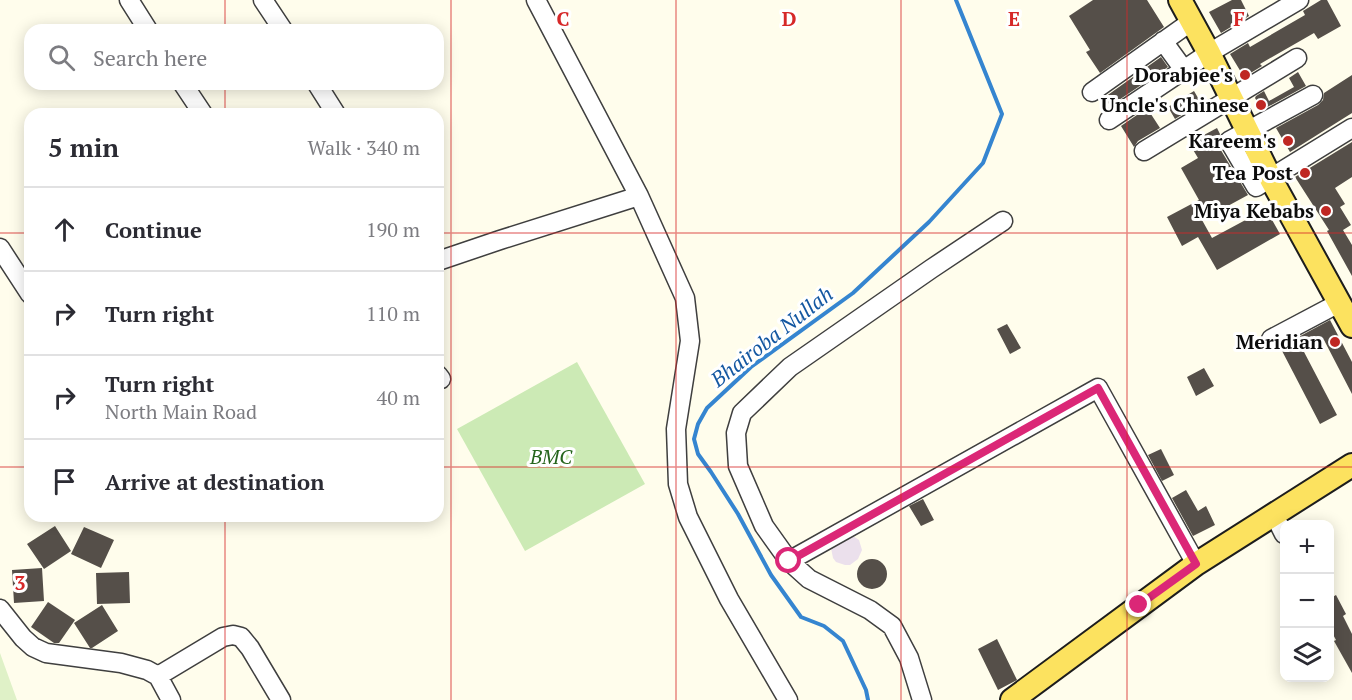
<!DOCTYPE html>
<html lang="en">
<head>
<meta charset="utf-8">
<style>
  body { margin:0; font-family:"PT Serif",serif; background:#f7f7f7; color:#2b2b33 }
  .controls { position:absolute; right:18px; bottom:18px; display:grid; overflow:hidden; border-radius:12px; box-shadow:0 3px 15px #0003 }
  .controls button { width:54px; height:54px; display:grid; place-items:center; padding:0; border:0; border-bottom:2px solid #e1e1e2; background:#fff; color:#2b2b33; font:30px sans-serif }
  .stop { position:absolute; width:18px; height:18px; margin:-14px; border:4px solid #db2777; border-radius:50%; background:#fff }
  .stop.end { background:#db2777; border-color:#fff; box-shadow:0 2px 6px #0008 }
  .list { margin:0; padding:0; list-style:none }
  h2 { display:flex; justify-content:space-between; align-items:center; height:78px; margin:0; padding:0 24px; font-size:26px }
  h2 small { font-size:20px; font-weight:400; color:#7c7c81 }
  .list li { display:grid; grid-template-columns:39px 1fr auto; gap:18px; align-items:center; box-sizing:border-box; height:84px; padding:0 24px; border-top:2px solid #e1e1e2 }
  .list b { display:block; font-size:22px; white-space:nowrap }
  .list p { margin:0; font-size:20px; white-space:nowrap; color:#7c7c81 }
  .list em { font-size:20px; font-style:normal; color:#7c7c81 }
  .icon { flex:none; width:33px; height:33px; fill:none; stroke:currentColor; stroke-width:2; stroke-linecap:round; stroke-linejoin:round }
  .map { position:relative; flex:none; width:1352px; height:700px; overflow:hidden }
  .search { position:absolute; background:#fff; box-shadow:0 3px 15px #0003; left:24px; top:24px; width:420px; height:66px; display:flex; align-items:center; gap:15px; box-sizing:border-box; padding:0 21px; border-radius:18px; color:#7c7c81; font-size:22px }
  .panel { position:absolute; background:#fff; box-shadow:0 3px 15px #0003; left:24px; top:108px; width:420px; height:414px; border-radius:18px }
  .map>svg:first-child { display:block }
  .industrial { fill:#ebe0ec }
  .green { fill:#cceab5 }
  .pitch { fill:#dff1c7 }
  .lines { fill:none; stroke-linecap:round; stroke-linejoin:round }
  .stream { stroke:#3585d0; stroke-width:4 }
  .building { fill:#554f49 }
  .minor-casing { stroke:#3f3f3f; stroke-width:21 }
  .major-casing { stroke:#1d1d1d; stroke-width:26 }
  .minor { stroke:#fff; stroke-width:18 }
  .major { stroke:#fce25f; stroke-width:22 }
  .route { stroke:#db2777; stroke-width:8 }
  .grid { fill:none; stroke:#d62828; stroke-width:1.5; stroke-opacity:0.55 }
  .poi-dot { fill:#bf2722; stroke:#fff; stroke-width:2 }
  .labels { text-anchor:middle; stroke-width:6; stroke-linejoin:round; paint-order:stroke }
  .poi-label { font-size:20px; font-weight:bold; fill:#0c0c0c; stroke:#fff; text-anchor:end }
  .park-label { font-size:20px; font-style:italic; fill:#25651c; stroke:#fff }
  .water-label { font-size:21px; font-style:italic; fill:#1357a1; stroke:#fff }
  .grid-label { font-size:20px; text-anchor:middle; font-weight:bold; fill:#d62828; stroke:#fff; stroke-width:6; stroke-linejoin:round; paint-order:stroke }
</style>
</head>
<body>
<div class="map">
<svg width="1352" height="700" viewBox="0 0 1352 700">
  <rect width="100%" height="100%" fill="#fffdec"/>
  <!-- industrial -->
  <path class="industrial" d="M 850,534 L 859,540 L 862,550 L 858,559 L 850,565 L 845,565 L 836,562 L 833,558 L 831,548 L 832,543 Z"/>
  <!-- green -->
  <path class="green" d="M 577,362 L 645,484 L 525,551 L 457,429 Z"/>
  <!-- pitch -->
  <path class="pitch" d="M 0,653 L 17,700 L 0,700 Z"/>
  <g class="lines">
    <!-- stream -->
    <path class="stream" d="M 868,700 L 866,690 L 843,641 L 824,626 L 801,617 L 771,575 L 738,514 L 711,472 L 698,454 L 694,439 L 698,424 L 707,408 L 751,367 L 853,293 L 929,222 L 983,163 L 1002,114 L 956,0"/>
  </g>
  <!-- building -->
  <path class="building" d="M 1093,0 L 1147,0 L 1164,27 L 1100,73 L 1086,52 L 1090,50 L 1069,16 Z
    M 1232,0 L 1241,0 L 1249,16 L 1221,33 L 1209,12 Z
    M 1321,0 L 1327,0 L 1341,26 L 1318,39 L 1314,33 L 1260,64 L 1262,66 L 1244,77 L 1230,54 L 1248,43 L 1250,47 L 1305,15 L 1303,11 Z
    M 1161,57 L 1168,67 L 1110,106 L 1105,97 Z
    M 1298,72 L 1306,86 L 1262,110 L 1255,98 L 1256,96 L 1264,91 L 1269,101 L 1294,87 L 1289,78 Z
    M 1352,75 L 1352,113 L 1290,152 L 1276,128 L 1318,105 L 1323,100 L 1324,93 Z
    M 1194,91 L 1201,103 L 1175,119 L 1168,107 Z
    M 1147,108 L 1160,128 L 1138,141 L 1134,147 L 1121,126 Z
    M 1217,128 L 1220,134 L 1218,140 L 1219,147 L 1248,195 L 1202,220 L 1212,238 L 1266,209 L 1280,234 L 1217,270 L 1198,237 L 1182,246 L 1167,217 L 1199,200 L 1181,168 L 1198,158 L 1189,143 Z
    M 1352,142 L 1352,177 L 1335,188 L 1345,204 L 1340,207 L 1351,225 L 1343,230 L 1352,245 L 1352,276 L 1327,231 L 1329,230 L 1295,177 Z
    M 1330,320 L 1352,362 L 1352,394 L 1324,340 L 1303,350 L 1337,415 L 1320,424 L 1280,347 Z
    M 1007,324 L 1021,348 L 1010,354 L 997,329 Z
    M 1204,368 L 1214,386 L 1196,396 L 1187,377 Z
    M 1161,449 L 1174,475 L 1162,481 L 1148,455 Z
    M 1186,490 L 1198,511 L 1206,506 L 1215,525 L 1193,536 L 1172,498 Z
    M 923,499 L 934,520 L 921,526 L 909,506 Z
    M 55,526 L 71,551 L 44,569 L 27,544 Z
    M 84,527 L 114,540 L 101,568 L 71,554 Z
    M857 574a15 15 0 1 1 30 0a15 15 0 1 1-30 0Z
    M 42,568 L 44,601 L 14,603 L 12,570 Z
    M 129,572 L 130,603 L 97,604 L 96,573 Z
    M 1336,595 L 1346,614 L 1343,616 L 1352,634 L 1352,673 L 1334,641 L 1336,640 L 1329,627 L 1329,599 Z
    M 48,602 L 75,620 L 59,643 L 54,643 L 31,627 Z
    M 102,605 L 118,631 L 92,648 L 90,648 L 74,623 Z
    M 997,639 L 1017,680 L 998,690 L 978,649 Z"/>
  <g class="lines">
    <!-- minor casing -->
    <g class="minor-casing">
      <path id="minor" d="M 129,0 L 148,30
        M 263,0 L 283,30
        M 536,0 L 639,196 L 685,298 L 690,341 L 676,429 L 678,484 L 688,517 L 729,599 L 788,700
        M 1163,41 L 1184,70
        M 183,84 L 203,114
        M 317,84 L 336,114
        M 1092,92 L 1192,21
        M 1313,95 L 1229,141 L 1256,187 L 1352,128
        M 1109,120 L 1209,53 L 1299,0
        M 1144,151 L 1297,58
        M 0,248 L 30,294
        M 438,261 L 500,240 L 639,196
        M 1271,339 L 1339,303
        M 438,375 L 441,379 L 438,380
        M 1280,526 L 1284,534
        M 789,561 L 1098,388 L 1196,564
        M 0,609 L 23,638 L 33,647 L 46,653 L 121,663 L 147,670 L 158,676 L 171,700
        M 158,676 L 223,637 L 233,635 L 241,637 L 250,648 L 281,700
        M 922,700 L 909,658 L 892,626 L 870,610 L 809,579 L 789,561 L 764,526 L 738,466 L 736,433 L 742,413 L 790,367 L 931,269 L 1003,221"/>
    </g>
    <!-- major casing -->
    <g class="major-casing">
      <path id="major" d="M 1180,0 L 1209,53 L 1271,179 L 1352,326
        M 1012,700 L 1196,564 L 1352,465"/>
    </g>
    <!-- minor -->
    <use href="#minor" class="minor"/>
    <!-- major -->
    <use href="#major" class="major"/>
  </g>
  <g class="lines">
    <!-- route -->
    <path class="route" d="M 789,561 L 1098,388 L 1196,564 L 1139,605"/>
  </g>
  <!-- grid -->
  <path class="grid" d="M 225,0 L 225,30M 451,0 L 451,700M 676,0 L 676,700M 901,0 L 901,700M 1127,0 L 1127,700M 225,84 L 225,114M 0,233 L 30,233M 438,233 L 1352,233M 0,467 L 30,467M 438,467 L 1352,467M 225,516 L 225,700"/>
  <!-- markers -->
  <g class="poi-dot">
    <circle cx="1245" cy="75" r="6"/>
    <circle cx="1261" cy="105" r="6"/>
    <circle cx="1288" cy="141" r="6"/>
    <circle cx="1305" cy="173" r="6"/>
    <circle cx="1326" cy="211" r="6"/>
    <circle cx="1335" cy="342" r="6"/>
  </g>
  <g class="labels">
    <!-- poi labels -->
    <g class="poi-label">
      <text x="1233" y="82">Dorabjee's</text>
      <text x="1249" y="112">Uncle's Chinese</text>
      <text x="1276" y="148">Kareem's</text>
      <text x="1293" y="180">Tea Post</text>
      <text x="1314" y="218">Miya Kebabs</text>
      <text x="1323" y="349">Meridian</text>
    </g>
    <!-- park labels -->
    <g class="park-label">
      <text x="551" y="464">BMC</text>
    </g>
    <!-- water labels -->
    <g class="water-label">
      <text transform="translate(772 337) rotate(-38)" y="7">Bhairoba Nullah</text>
    </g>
  </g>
  <g class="grid-label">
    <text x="563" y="26">C</text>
    <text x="789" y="26">D</text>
    <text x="1014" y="26">E</text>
    <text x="1239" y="26">F</text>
    <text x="20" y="590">3</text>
  </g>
</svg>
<div class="controls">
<button>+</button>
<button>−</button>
<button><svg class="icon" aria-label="layers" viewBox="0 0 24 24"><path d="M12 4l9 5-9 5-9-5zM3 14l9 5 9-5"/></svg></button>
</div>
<div class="stop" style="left:789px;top:561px"></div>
<div class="stop end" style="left:1139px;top:605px"></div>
<div class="search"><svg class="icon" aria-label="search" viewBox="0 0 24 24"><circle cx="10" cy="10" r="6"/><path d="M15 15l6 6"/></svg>Search here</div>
<section class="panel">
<h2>5 min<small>Walk · 340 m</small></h2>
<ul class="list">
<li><svg class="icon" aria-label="ahead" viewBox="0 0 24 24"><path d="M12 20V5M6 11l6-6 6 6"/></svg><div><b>Continue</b></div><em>190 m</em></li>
<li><svg class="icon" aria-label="right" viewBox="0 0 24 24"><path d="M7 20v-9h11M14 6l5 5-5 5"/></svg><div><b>Turn right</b></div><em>110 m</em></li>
<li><svg class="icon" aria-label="right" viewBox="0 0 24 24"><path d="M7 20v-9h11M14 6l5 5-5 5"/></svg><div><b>Turn right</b><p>North Main Road</p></div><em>40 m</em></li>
<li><svg class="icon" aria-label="arrive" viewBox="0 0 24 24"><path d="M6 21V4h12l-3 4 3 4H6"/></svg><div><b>Arrive at destination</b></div></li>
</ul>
</section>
</div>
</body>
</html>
